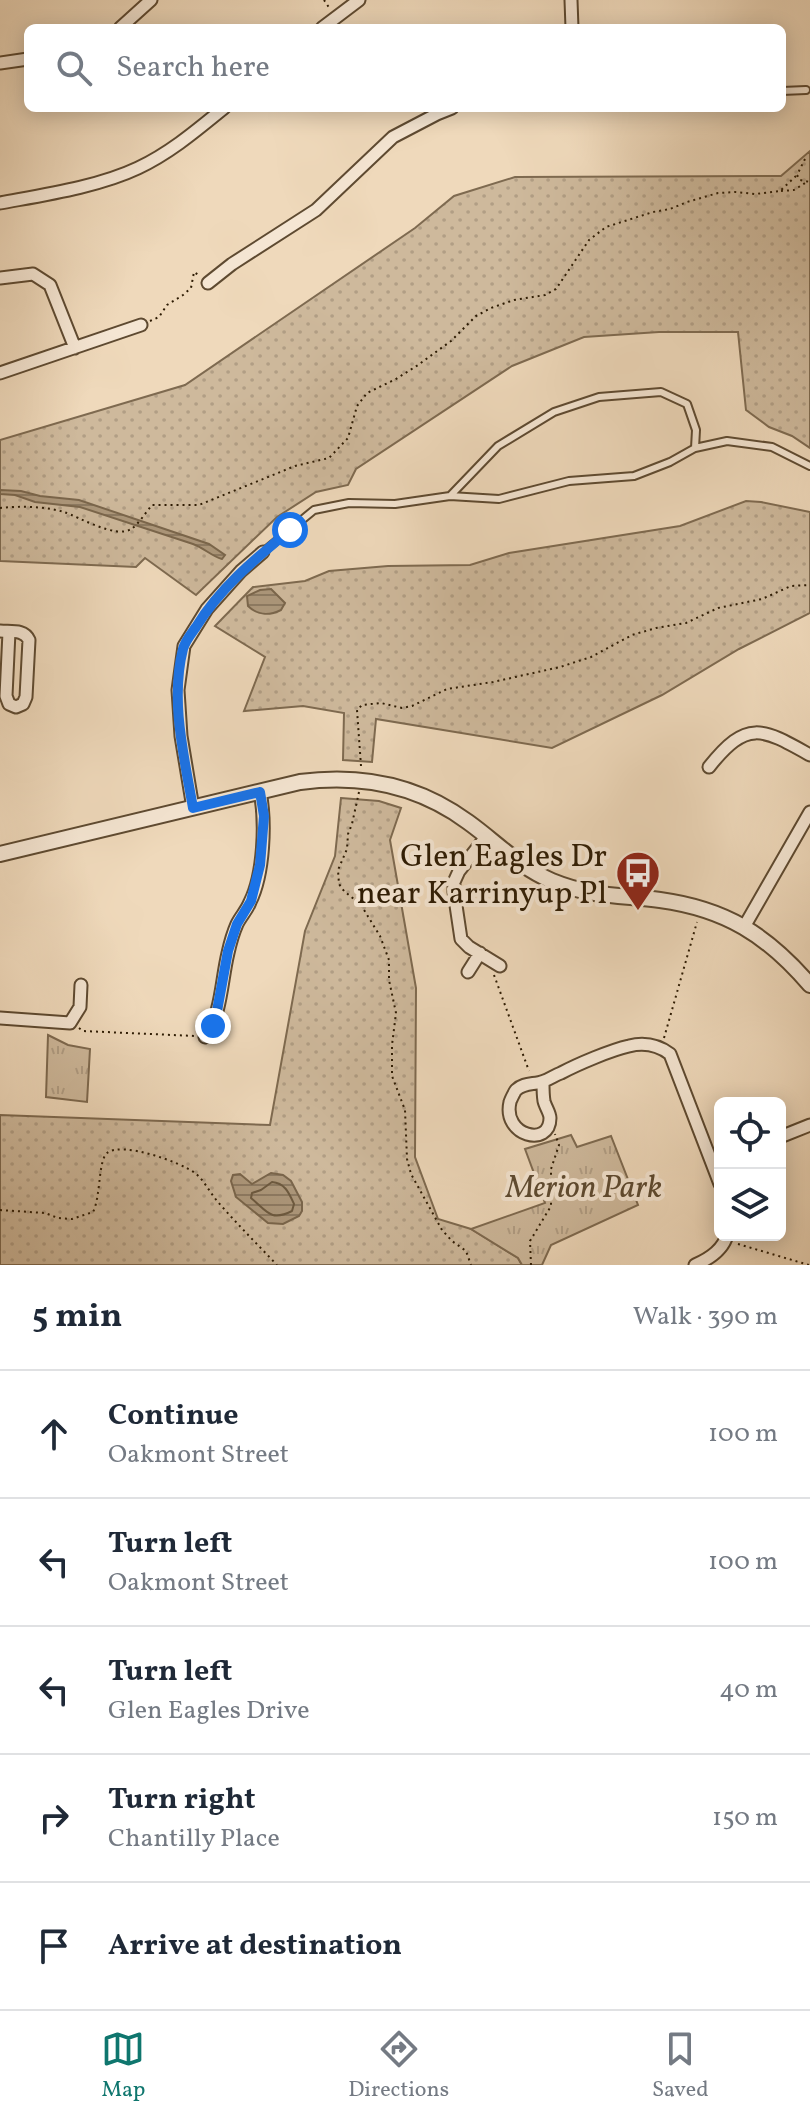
<!DOCTYPE html>
<html lang="en">
<head>
<meta charset="utf-8">
<style>
  body { margin:0; font-family:Vollkorn,serif; background:#f6f6f7; color:#1f2937 }
  .controls { position:absolute; right:24px; bottom:24px; display:grid; overflow:hidden; border-radius:12px; box-shadow:0 4px 20px #0003 }
  .controls button { width:72px; height:72px; display:grid; place-items:center; padding:0; border:0; border-bottom:2px solid #e0e1e3; background:#fff; color:#1f2937; font:40px sans-serif }
  .stop { position:absolute; width:24px; height:24px; margin:-18px; border:6px solid #1a73e8; border-radius:50%; background:#fff }
  .stop.end { background:#1a73e8; border-color:#fff; box-shadow:0 2px 8px #0008 }
  .list { margin:0; padding:0; list-style:none }
  h2 { display:flex; justify-content:space-between; align-items:center; height:104px; margin:0; padding:0 32px; font-size:34px }
  h2 small { font-size:26px; font-weight:400; color:#747a83 }
  .list li { display:grid; grid-template-columns:52px 1fr auto; gap:24px; align-items:center; box-sizing:border-box; height:128px; padding:0 32px; border-top:2px solid #e0e1e3 }
  .list b { display:block; font-size:30px; white-space:nowrap }
  .list p { margin:0; font-size:26px; white-space:nowrap; color:#747a83 }
  .list em { font-size:26px; font-style:normal; color:#747a83 }
  .icon { flex:none; width:44px; height:44px; fill:none; stroke:currentColor; stroke-width:2; stroke-linecap:round; stroke-linejoin:round }
  .map { position:relative; flex:none; width:810px; height:1265px; overflow:hidden }
  .search { position:absolute; background:#fff; box-shadow:0 4px 20px #0003; left:24px; right:24px; top:24px; height:88px; display:flex; align-items:center; gap:20px; box-sizing:border-box; padding:0 28px; border-radius:12px; color:#747a83; font-size:30px }
  .sheet { height:744px; background:#fff }
  nav { display:flex; justify-content:space-around; align-items:center; box-sizing:border-box; height:112px; border-top:2px solid #e0e1e3; background:#fff; font-size:22px; color:#747a83 }
  nav a { display:grid; justify-items:center; gap:4px }
  nav .on { color:#0f766e }
  .map>svg:first-child { display:block }
  .grass { fill:url(#grass-dots); stroke:#7e6a50; stroke-width:2 }
  .park { fill:url(#park-tufts); stroke:#7e6a50; stroke-width:2 }
  .water { fill:url(#water-rules); stroke:#7a664c; stroke-width:2 }
  .lines { fill:none; stroke-linecap:round; stroke-linejoin:round }
  .shore { stroke:#6d5a40; stroke-width:2 }
  .service-casing { stroke:#5e4a31; stroke-width:10 }
  .minor-casing { stroke:#5e4a31; stroke-width:15 }
  .tertiary-casing { stroke:#5e4a31; stroke-width:18 }
  .path { stroke:#2d1b03; stroke-width:2; stroke-dasharray:2 4; stroke-linecap:butt }
  .service { stroke:#f5e6d3; stroke-width:6 }
  .minor { stroke:#f5e6d3; stroke-width:11 }
  .tertiary { stroke:#f5e6d3; stroke-width:14 }
  .route { stroke:#1a73e8; stroke-width:10 }
  .labels { text-anchor:middle; stroke-width:8; stroke-linejoin:round; paint-order:stroke }
  .poi-label { font-size:32px; fill:#2d1b03; stroke:#f5e6d3; text-anchor:end }
  .park-label { font-size:32px; font-style:italic; fill:#5d4a31; stroke:#f5e6d3 }
</style>
</head>
<body>
<div class="map">
<svg width="810" height="1265" viewBox="0 0 810 1265">
  <defs>
    <pattern id="grass-dots" width="8" height="8" patternUnits="userSpaceOnUse" patternTransform="scale(2)"><rect width="8" height="8" fill="#ceb99c"/><path d="M2 2h.1M6 6h.1" fill="none" stroke="#b19e85" stroke-width="1.8" stroke-linecap="round"/></pattern>
    <pattern id="park-tufts" width="24" height="20" patternUnits="userSpaceOnUse" patternTransform="scale(2)"><rect width="24" height="20" fill="#ceb99c"/><path d="M3 7l-1-3M5 7V3M7 7l1-3M15 17l-1-3M17 17v-4M19 17l1-3" fill="none" stroke="#b19e85"/></pattern>
    <pattern id="water-rules" width="6" height="5" patternUnits="userSpaceOnUse" patternTransform="scale(2)"><rect width="6" height="5" fill="#ad987c"/><path d="M0 2.5h6" fill="none" stroke="#8d7b63"/></pattern>
  </defs>
  <rect width="100%" height="100%" fill="#efd9bb"/>
  <filter id="stains"><feTurbulence type="fractalNoise" baseFrequency=".0025" numOctaves="4"/><feColorMatrix values="0 0 0 0 .2 0 0 0 0 .09 0 0 0 0 .02 0 0 0 .5 -.17"/></filter>
  <radialGradient id="worn" r=".72"><stop offset=".6" stop-color="#630" stop-opacity="0"/><stop offset="1" stop-color="#630" stop-opacity=".3"/></radialGradient>
  <!-- grass -->
  <path class="grass" d="M 810,151 L 810,448 L 792,436 L 769,427 L 746,410 L 738,332 L 659,332 L 584,337 L 512,366 L 356,469 L 348,485 L 316,492 L 277,517 L 196,595 L 145,558 L 136,567 L 0,561 L 0,440 L 185,385 L 415,228 L 454,196 L 515,177 L 781,176 Z
    M 746,501 L 761,502 L 810,512 L 810,613 L 739,649 L 662,695 L 552,748 L 376,719 L 372,762 L 343,760 L 344,713 L 303,706 L 244,711 L 265,657 L 215,626 L 253,587 L 305,581 L 329,571 L 388,566 L 470,565 L 509,553 L 680,526 Z
    M 341,798 L 379,801 L 401,808 L 390,840 L 416,988 L 415,1157 L 438,1219 L 471,1229 L 518,1258 L 522,1265 L 0,1265 L 0,1115 L 270,1125 L 305,931 L 335,856 Z"/>
  <!-- park -->
  <path class="park" d="M 48,1035 L 68,1045 L 90,1049 L 87,1102 L 46,1097 Z
    M 571,1135 L 577,1147 L 611,1136 L 638,1205 L 551,1245 L 542,1265 L 522,1265 L 518,1258 L 471,1229 L 545,1203 L 525,1149 Z"/>
  <!-- water -->
  <path class="water" d="M 0,490 L 21,491 L 40,496 L 79,500 L 209,544 L 225,555 L 222,559 C 213,557 204,548 193,544 L 80,507 L 35,502 L 15,495 L 0,494 Z
    M 271,589 L 285,603 L 281,610 C 269,616 257,615 248,606 L 247,596 L 260,590 Z
    M 271,1173 L 283,1175 L 291,1181 L 302,1202 L 302,1211 L 299,1216 L 283,1224 L 268,1223 L 236,1197 L 231,1181 L 233,1175 L 240,1174 L 252,1184 Z"/>
  <g class="lines">
    <!-- shore -->
    <path class="shore" d="M 272,1182 C 285,1183 289,1193 294,1204 L 292,1211 C 270,1222 267,1211 251,1198 L 252,1193 L 261,1190 Z"/>
    <!-- service casing -->
    <g class="service-casing">
      <path id="service" d="M 782,91 L 806,90
        M 661,392 L 687,404 L 696,430 L 695,448 L 670,462 L 634,476 L 569,481 L 499,499 L 450,496 L 498,446 L 554,412 L 599,397 Z
        M 695,448 L 727,441 L 772,447 L 810,466
        M 263,552 L 314,510 L 349,503 L 395,504 L 450,496"/>
    </g>
    <!-- minor casing -->
    <g class="minor-casing">
      <path id="minor" d="M 571,0 L 572,28
        M 120,28 L 151,0
        M 322,28 L 359,0
        M 0,63 L 28,59
        M 0,203 C 43,195 98,187 138,168 C 170,153 197,130 224,108
        M 0,278 L 33,274 L 50,285 L 75,348
        M 208,283 L 232,264 L 316,210 L 393,137 L 437,114 L 452,108
        M 0,373 L 141,325
        M 0,631 C 11,632 24,629 29,640 L 26,697 L 23,704 L 16,707 L 9,704 L 6,696 L 9,632
        M 709,767 C 747,719 762,728 810,755
        M 193,808 L 181,736 L 178,690 L 184,646 L 207,609 L 241,571 L 263,552
        M 486,837 L 459,871 L 454,882 L 454,892 L 461,939 L 469,947 L 500,966
        M 744,927 L 810,812
        M 468,972 L 480,953
        M 0,1018 L 70,1023 L 80,1007 L 81,985
        M 205,1037 C 222,1013 221,982 228,953 C 230,944 233,933 237,924 C 241,916 247,910 250,902 C 264,874 266,822 260,792
        M 543,1082 C 543,1088 543,1095 544,1101 C 545,1106 550,1113 550,1118 C 550,1148 502,1136 510,1102 C 510,1101 515,1091 516,1090 C 524,1082 535,1085 544,1081 C 550,1079 555,1075 561,1073 C 578,1064 611,1050 629,1046 C 645,1042 658,1045 670,1054 L 720,1184
        M 780,1137 L 810,1125
        M 695,1265 C 709,1259 723,1250 727,1235"/>
    </g>
    <!-- tertiary casing -->
    <g class="tertiary-casing">
      <path id="tertiary" d="M 0,854 L 300,782 C 360,774 418,785 468,822 C 496,842 519,867 552,881 C 591,897 620,895 660,900 C 726,909 767,935 810,985"/>
    </g>
    <!-- path -->
    <path class="path" d="M 324,0 L 330,9
      M 805,159 L 797,175 L 800,180 L 810,182
      M 781,191 L 794,190 L 805,183
      M 150,321 L 159,317 L 167,305 L 183,295 L 191,288 L 194,272 L 200,276
      M 0,508 C 21,506 43,506 64,512 C 79,517 116,539 131,529 C 138,525 146,512 152,505 L 199,505 L 295,466 L 329,458 L 348,438 L 357,406 L 367,393 L 396,379 L 418,365 L 451,341 L 476,316 L 491,308 L 514,300 L 545,295 L 556,289 L 589,240 L 606,227 L 653,212 L 670,209 L 687,202 L 718,193 L 735,192 L 755,194 L 780,191 L 797,175
      M 361,766 L 357,710 L 362,705 L 381,703 L 402,708 L 412,706 L 447,689 L 493,682 L 560,667 L 591,657 L 632,635 L 656,628 L 686,623 L 718,608 L 762,599 L 791,586 L 810,585
      M 359,792 L 352,824 L 348,834 L 347,849 L 338,870 L 339,884 L 344,891 L 361,905 L 380,936 L 389,960 L 389,980 L 396,1013 L 392,1045 L 392,1076 L 405,1110 L 407,1159 L 411,1174 L 442,1230 L 452,1241 L 466,1251 L 471,1265
      M 494,975 L 529,1071
      M 79,1028 L 83,1031 L 195,1036
      M 664,1038 L 697,922
      M 0,1210 L 45,1213 L 58,1218 L 72,1219 L 93,1212 C 101,1196 98,1161 107,1153 C 122,1141 180,1162 195,1173 C 204,1180 210,1193 218,1202 C 237,1224 257,1244 277,1265
      M 738,1244 L 809,1265
      M 531,1265 L 530,1241 L 551,1206 L 551,1169 L 559,1145 L 555,1134"/>
    <!-- service -->
    <use href="#service" class="service"/>
    <!-- minor -->
    <use href="#minor" class="minor"/>
    <!-- tertiary -->
    <use href="#tertiary" class="tertiary"/>
  </g>
  <g class="lines">
    <!-- route -->
    <path class="route" d="M 213,1026 L 217,1011 L 228,951 L 237,924 L 251,901 L 260,865 L 264,816 L 260,792 L 193,808 C 184,756 170,700 183,649 C 185,641 191,634 196,627 C 220,588 254,560 290,530"/>
  </g>
  <!-- icons -->
  <defs>
    <g id="bus-pin" transform="scale(2.3)"><path d="M0 17L-7.5 6A9.5 9.5 0 1 1 7.5 6Z" fill="#8f2418" stroke="#f5e6d3"/><path d="M-5-6H5V4H4V6H2V4H-2V6H-4V4H-5ZM-3.5-4V0h7V-4ZM-3.5 1.2v1.5H-2V1.2ZM2 1.2v1.5H3.5V1.2Z" fill="#fff"/></g>
  </defs>
  <g fill-rule="evenodd">
    <use href="#bus-pin" x="638" y="873"/>
  </g>
  <g class="labels">
    <!-- poi labels -->
    <g class="poi-label">
      <text x="607" y="866">Glen Eagles Dr<tspan x="607" dy="37">near Karrinyup Pl</tspan></text>
    </g>
    <!-- park labels -->
    <g class="park-label">
      <text x="584" y="1197">Merion Park</text>
    </g>
  </g>
  <rect width="100%" height="100%" filter="url(#stains)"/>
  <rect width="100%" height="100%" fill="url(#worn)"/>
</svg>
<div class="controls">
<button><svg class="icon" aria-label="locate" viewBox="0 0 24 24"><circle cx="12" cy="12" r="6"/><path d="M12 2v4M12 18v4M2 12h4M18 12h4"/></svg></button>
<button><svg class="icon" aria-label="layers" viewBox="0 0 24 24"><path d="M12 4l9 5-9 5-9-5zM3 14l9 5 9-5"/></svg></button>
</div>
<div class="stop" style="left:290px;top:530px"></div>
<div class="stop end" style="left:213px;top:1026px"></div>
<div class="search"><svg class="icon" aria-label="search" viewBox="0 0 24 24"><circle cx="10" cy="10" r="6"/><path d="M15 15l6 6"/></svg>Search here</div>
</div>
<section class="sheet">
<h2>5 min<small>Walk · 390 m</small></h2>
<ul class="list">
<li><svg class="icon" aria-label="ahead" viewBox="0 0 24 24"><path d="M12 20V5M6 11l6-6 6 6"/></svg><div><b>Continue</b><p>Oakmont Street</p></div><em>100 m</em></li>
<li><svg class="icon" aria-label="left" viewBox="0 0 24 24"><path d="M17 20v-9H6M10 6l-5 5 5 5"/></svg><div><b>Turn left</b><p>Oakmont Street</p></div><em>100 m</em></li>
<li><svg class="icon" aria-label="left" viewBox="0 0 24 24"><path d="M17 20v-9H6M10 6l-5 5 5 5"/></svg><div><b>Turn left</b><p>Glen Eagles Drive</p></div><em>40 m</em></li>
<li><svg class="icon" aria-label="right" viewBox="0 0 24 24"><path d="M7 20v-9h11M14 6l5 5-5 5"/></svg><div><b>Turn right</b><p>Chantilly Place</p></div><em>150 m</em></li>
<li><svg class="icon" aria-label="arrive" viewBox="0 0 24 24"><path d="M6 21V4h12l-3 4 3 4H6"/></svg><div><b>Arrive at destination</b></div></li>
</ul>
</section>
<nav>
<a class="on"><svg class="icon" aria-label="map" viewBox="0 0 24 24"><path d="M3 6l6-2 6 2 6-2v14l-6 2-6-2-6 2zM9 4v14M15 6v14"/></svg>Map</a>
<a><svg class="icon" aria-label="directions" viewBox="0 0 24 24"><path d="M12 3l9 9-9 9-9-9zM9 14v-3h6M13 9l2 2-2 2"/></svg>Directions</a>
<a><svg class="icon" aria-label="saved" viewBox="0 0 24 24"><path d="M7 4h10v16l-5-4-5 4z"/></svg>Saved</a>
</nav>
</body>
</html>
